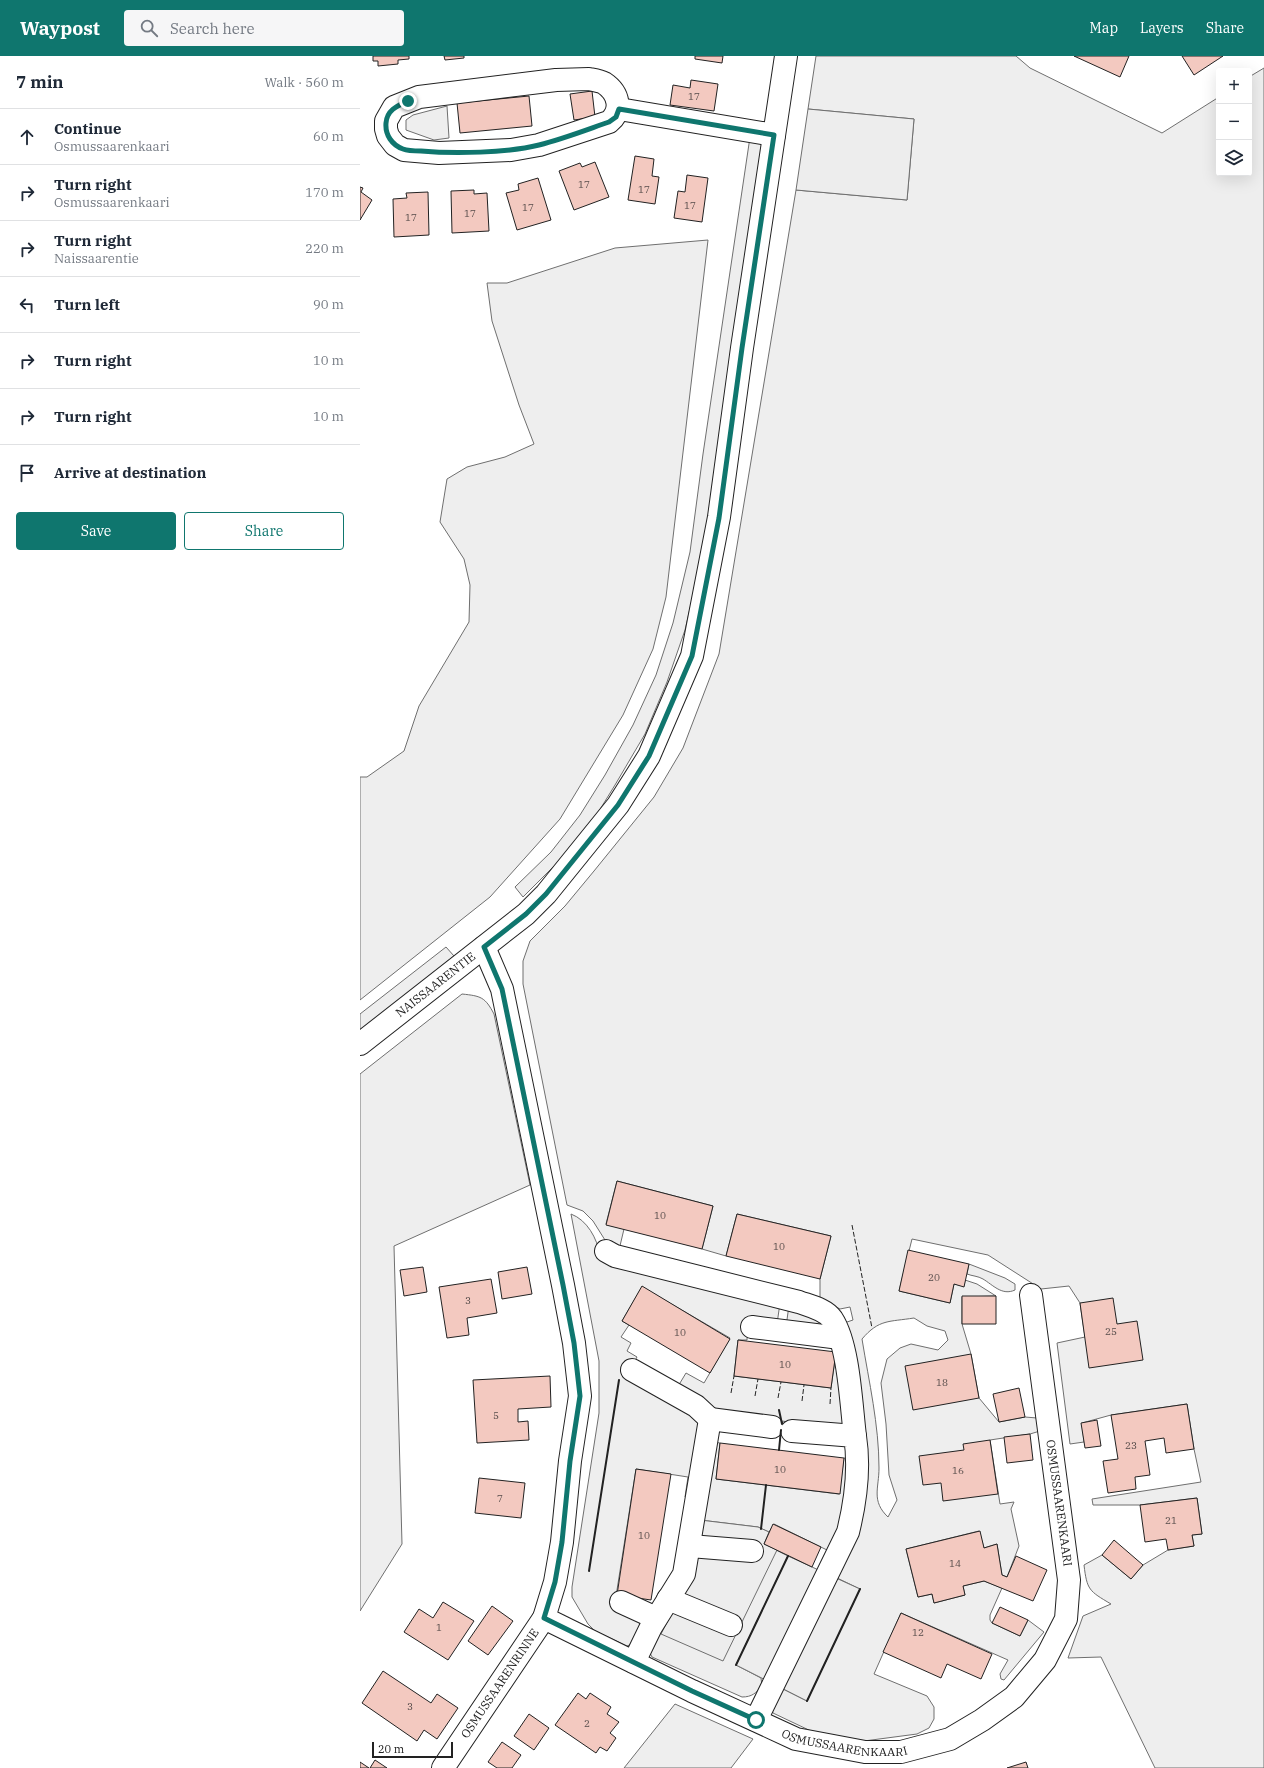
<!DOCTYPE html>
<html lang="en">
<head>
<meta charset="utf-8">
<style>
  body { margin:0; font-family:"IBM Plex Serif",serif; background:#f6f6f7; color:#1f2937 }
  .controls { position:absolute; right:12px; top:12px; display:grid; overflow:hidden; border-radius:4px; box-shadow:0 4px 16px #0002 }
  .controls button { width:36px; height:36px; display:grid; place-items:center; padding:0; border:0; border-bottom:1px solid #e0e1e3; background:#fff; color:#1f2937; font:20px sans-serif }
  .scale { position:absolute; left:12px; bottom:10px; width:81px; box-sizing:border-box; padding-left:4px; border:2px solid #222; border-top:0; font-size:11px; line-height:14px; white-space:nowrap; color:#222; -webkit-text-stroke:3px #fff; paint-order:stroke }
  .stop { position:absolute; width:12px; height:12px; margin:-9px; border:3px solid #0f766e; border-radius:50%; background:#fff }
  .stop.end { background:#0f766e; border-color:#fff; box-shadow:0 1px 4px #0008 }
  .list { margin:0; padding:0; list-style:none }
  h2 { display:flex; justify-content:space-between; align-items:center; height:52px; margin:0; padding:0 16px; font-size:17px }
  h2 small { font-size:13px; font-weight:400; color:#747a83 }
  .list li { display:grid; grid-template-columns:26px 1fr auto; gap:12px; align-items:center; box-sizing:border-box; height:56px; padding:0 16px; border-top:1px solid #e0e1e3 }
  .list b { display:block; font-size:15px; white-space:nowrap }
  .list p { margin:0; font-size:13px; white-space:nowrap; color:#747a83 }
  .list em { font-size:13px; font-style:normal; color:#747a83 }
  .actions { display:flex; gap:8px; padding:12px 16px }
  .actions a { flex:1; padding:9px 0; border:1px solid #0f766e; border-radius:4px; text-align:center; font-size:14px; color:#0f766e }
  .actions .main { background:#0f766e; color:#fff }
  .icon { flex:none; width:22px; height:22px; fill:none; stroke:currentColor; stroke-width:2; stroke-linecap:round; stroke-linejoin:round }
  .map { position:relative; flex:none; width:904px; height:1712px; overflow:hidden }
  header { display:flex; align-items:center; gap:24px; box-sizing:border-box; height:56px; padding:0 20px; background:#0f766e; color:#fff }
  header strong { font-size:19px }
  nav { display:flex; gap:22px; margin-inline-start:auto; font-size:14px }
  .search { width:280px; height:36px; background:#f6f6f7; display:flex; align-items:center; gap:10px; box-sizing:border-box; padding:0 14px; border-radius:4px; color:#747a83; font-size:15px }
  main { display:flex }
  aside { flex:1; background:#fff }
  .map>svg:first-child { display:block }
  .green { fill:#eee; stroke:#6f6f6f; fill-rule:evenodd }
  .parking { fill:#ededed; stroke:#6f6f6f }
  .building { fill:#f3c9c0; stroke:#222 }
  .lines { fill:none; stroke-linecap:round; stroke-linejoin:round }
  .minor-casing { stroke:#222; stroke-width:24 }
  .minor { stroke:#fff; stroke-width:22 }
  .fence { stroke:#222; stroke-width:1; stroke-dasharray:5 2; stroke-linecap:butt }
  .wall { stroke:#222; stroke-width:2 }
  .route { stroke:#0f766e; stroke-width:5 }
  .labels { text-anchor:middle; stroke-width:3; stroke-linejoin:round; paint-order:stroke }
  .number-label { font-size:10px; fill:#564c4a }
  .street-label { font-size:12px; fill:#222; stroke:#fff }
</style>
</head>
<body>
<header>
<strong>Waypost</strong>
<div class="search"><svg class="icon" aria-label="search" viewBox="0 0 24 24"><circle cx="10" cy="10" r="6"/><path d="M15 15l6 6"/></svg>Search here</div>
<nav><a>Map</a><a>Layers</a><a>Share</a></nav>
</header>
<main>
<aside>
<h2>7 min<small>Walk · 560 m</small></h2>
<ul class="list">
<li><svg class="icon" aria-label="ahead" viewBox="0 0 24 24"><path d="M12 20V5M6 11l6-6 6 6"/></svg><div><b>Continue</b><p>Osmussaarenkaari</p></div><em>60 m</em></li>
<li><svg class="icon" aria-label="right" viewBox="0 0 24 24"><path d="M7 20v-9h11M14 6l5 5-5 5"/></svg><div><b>Turn right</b><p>Osmussaarenkaari</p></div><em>170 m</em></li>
<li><svg class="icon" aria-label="right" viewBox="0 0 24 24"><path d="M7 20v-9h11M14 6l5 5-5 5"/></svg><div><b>Turn right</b><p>Naissaarentie</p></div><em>220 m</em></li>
<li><svg class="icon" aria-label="left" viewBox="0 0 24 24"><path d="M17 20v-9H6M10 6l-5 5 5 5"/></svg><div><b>Turn left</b></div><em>90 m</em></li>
<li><svg class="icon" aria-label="right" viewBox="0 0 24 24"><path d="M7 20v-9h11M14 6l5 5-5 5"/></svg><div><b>Turn right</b></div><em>10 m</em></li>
<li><svg class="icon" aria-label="right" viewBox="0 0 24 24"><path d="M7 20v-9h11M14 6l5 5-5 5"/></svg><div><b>Turn right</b></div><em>10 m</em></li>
<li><svg class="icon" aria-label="arrive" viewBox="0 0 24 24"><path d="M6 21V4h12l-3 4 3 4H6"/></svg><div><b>Arrive at destination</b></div></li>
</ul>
<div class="actions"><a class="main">Save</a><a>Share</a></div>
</aside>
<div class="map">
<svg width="904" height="1712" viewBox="0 0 904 1712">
  <rect width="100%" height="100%" fill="#fff"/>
  <!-- green -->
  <path class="green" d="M 456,0 L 656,0 L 670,12 L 802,77 L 859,41 L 859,117 L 889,117 L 889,21 L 904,12 L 904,1712 L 795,1712 L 741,1601 L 708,1602 L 723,1560 L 751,1548 C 729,1535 727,1534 724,1509 L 742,1499 L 771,1523 L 783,1509 L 808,1494 L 834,1490 L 832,1479 L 842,1478 L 837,1442 L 780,1449 L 733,1449 L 732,1443 L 841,1426 L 834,1393 L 827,1348 L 751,1359 L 722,1367 L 724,1386 L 710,1388 L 697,1287 L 725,1281 L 720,1247 L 709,1230 L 681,1233 L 628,1199 L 552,1183 L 539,1235 L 590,1247 L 594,1228 L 604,1230 L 605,1224 L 617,1228 L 636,1240 L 602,1241 L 602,1268 L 611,1298 L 619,1342 L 639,1366 L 665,1361 L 677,1362 L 680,1375 L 670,1378 L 630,1384 L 640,1448 L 654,1446 L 651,1453 L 659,1490 L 647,1521 L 642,1519 L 637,1488 L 624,1492 L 619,1475 L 546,1493 L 558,1541 L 572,1538 L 574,1547 L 605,1539 L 603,1530 L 624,1525 L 642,1532 L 630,1559 L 630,1564 L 632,1567 L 660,1580 L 668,1564 L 684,1576 L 644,1624 L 641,1623 L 640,1618 L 648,1604 L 541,1557 L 514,1618 L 567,1640 L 574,1651 L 574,1663 L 569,1672 L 557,1678 L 504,1685 L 453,1676 L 413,1657 L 411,1652 L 419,1631 L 447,1645 L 500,1533 L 475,1521 L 493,1483 L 484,1267 L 493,1264 L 490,1251 L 480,1253 L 460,1243 L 460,1223 L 471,1180 L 377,1158 L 366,1200 L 342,1193 L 353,1150 L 257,1125 L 246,1168 L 264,1173 L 259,1194 L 250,1192 L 233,1165 L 223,1155 L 207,1149 L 163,928 L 163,905 L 170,885 L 205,850 L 234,815 L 294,741 L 323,692 L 359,598 L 436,134 L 547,144 L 554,63 L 448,53 ZM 554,1262 L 567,1270 L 585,1275 L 588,1284 L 578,1294 L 551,1288 L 540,1292 L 527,1303 L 521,1327 L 526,1368 L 529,1419 L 537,1444 L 528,1461 C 511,1445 519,1432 519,1412 C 519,1369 509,1326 502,1283 C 519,1263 529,1266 554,1262 Z
    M 87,50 L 89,82 L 74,84 L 46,74 L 46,64 L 53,59 Z
    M 390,81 L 404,84 L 342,501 L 325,574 L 307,626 L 285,678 L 255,729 L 231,768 L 198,806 L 163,841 L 155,831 L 191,796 L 220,759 L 245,719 L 273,669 L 296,619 L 313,567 L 330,496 L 343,398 Z
    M 348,184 L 306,541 L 293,593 L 263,659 L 200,763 L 130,841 L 0,944 L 0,721 L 7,721 L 44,695 L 59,650 L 109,566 L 110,529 L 104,503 L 80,466 L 87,423 L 107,411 L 145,401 L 174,388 L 159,349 L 132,265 L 127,227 L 147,227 L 255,192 Z
    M 86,891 L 94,900 L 0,975 L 0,958 Z
    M 102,938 C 121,940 125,941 134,958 L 170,1129 L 34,1190 L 42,1488 L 0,1555 L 0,1018 Z
    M 211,1158 C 227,1164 237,1182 240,1199 L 420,1247 L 417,1268 L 388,1266 L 387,1284 L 378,1284 L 374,1320 L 471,1332 L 476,1296 L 488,1369 L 474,1372 L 362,1357 L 317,1332 L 326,1317 L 344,1327 L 370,1282 L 282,1231 L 262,1265 L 269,1269 L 261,1281 L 271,1287 L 267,1295 L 277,1301 L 269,1316 L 341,1366 L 327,1442 L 325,1441 L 328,1421 L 276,1413 L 254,1553 C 264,1558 278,1561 282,1572 L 272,1588 L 267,1590 L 235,1575 L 228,1568 L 212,1541 L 212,1531 L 239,1357 L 239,1305 Z
    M 609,1208 L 645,1222 L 655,1228 L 655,1234 C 642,1240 633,1229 623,1223 C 618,1220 612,1220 607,1218 Z
    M 429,1249 L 464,1268 L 462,1271 L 426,1271 Z
    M 350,1385 L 360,1387 L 356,1423 L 479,1438 L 484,1402 L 490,1402 L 488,1454 L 469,1495 L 414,1468 L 409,1476 L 398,1471 L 340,1464 Z
    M 404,1488 L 428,1500 L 376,1609 L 401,1622 L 402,1630 C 396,1637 392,1641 382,1641 L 292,1601 L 289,1595 L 300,1574 L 303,1574 L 301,1578 Z
    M 315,1648 L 393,1683 L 371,1712 L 264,1712 Z"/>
  <!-- parking -->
  <path class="parking" d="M 448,53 L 554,63 L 547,144 L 436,134 Z
    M 340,1464 L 398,1471 L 409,1476 L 404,1488 L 417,1494 L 363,1605 L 301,1578 L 333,1515 Z
    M 428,1500 L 500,1533 L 447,1645 L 376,1609 Z"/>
  <!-- building -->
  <path class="building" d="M 13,0 L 49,0 L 49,3 L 38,4 L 38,8 L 18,10 L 18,5 L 13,5 Z
    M 84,0 L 104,0 L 104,2 L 85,4 Z
    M 335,0 L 363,0 L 362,7 L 335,3 Z
    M 714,0 L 769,0 L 760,21 Z
    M 822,0 L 863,0 L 834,19 Z
    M 331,24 L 358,28 L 354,55 L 310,49 L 313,29 L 330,32 Z
    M 232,35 L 235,61 L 214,64 L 210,38 Z
    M 169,40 L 172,70 L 100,77 L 97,47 Z
    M 275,100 L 294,103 L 292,120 L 299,121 L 295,148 L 268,144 Z
    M 235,106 L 249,141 L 214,154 L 199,115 L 220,107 L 222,111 Z
    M 327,119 L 348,122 L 342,166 L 314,162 L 318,135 L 325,136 Z
    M 178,122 L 191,164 L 157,174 L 146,137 L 159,134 L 158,128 Z
    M 0,131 L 3,132 L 1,136 L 12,144 L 0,164 Z
    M 114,134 L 114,138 L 127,137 L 129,175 L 92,177 L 91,135 Z
    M 68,136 L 69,179 L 34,181 L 33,143 L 47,142 L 46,137 Z
    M 257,1125 L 353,1150 L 342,1193 L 246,1169 Z
    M 377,1158 L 471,1180 L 460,1223 L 366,1200 Z
    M 548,1194 L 609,1208 L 604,1231 L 594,1228 L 590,1247 L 539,1235 Z
    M 63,1211 L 67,1236 L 44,1240 L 40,1214 Z
    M 167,1211 L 172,1238 L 142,1243 L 138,1216 Z
    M 131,1223 L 137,1257 L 107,1262 L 109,1279 L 87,1282 L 79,1231 Z
    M 282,1230 L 370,1283 L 350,1317 L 262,1265 Z
    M 602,1240 L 636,1240 L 636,1268 L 602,1268 Z
    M 753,1242 L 757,1268 L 777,1265 L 783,1304 L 729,1312 L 720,1247 Z
    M 378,1284 L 476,1296 L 471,1332 L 374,1320 Z
    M 611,1298 L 619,1342 L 553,1354 L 545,1310 Z
    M 190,1320 L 191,1351 L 158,1353 L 158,1366 L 168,1365 L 169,1384 L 117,1387 L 113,1324 Z
    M 659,1332 L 665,1361 L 639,1366 L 633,1338 Z
    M 827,1348 L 834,1393 L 806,1397 L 804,1382 L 785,1385 L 790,1419 L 775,1421 L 776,1433 L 748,1437 L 743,1405 L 758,1403 L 751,1359 Z
    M 737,1364 L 741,1390 L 725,1392 L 721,1367 Z
    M 670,1378 L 673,1404 L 647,1407 L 644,1381 Z
    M 630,1384 L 638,1438 L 583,1445 L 581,1427 L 563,1429 L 559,1400 L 604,1394 L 603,1388 Z
    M 360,1387 L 484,1402 L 480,1438 L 356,1423 Z
    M 276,1413 L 311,1418 L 291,1544 L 257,1539 Z
    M 119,1422 L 165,1427 L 161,1462 L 115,1457 Z
    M 837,1442 L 842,1478 L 832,1479 L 834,1490 L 808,1494 L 806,1483 L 785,1486 L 780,1449 Z
    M 413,1468 L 461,1491 L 452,1511 L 404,1488 Z
    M 620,1475 L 624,1492 L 637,1488 L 642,1519 L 647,1521 L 656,1500 L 687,1514 L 673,1545 L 624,1525 L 603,1530 L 605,1539 L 574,1547 L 572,1538 L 558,1541 L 546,1493 Z
    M 754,1484 L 783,1509 L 771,1523 L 742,1499 Z
    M 83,1546 L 114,1565 L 88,1604 L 44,1576 L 59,1553 L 73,1562 Z
    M 132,1550 L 153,1565 L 128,1599 L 108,1585 Z
    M 640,1551 L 668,1564 L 660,1580 L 632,1567 Z
    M 541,1557 L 632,1598 L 621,1623 L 587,1608 L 581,1622 L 523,1596 Z
    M 23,1615 L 71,1647 L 77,1638 L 98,1652 L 77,1683 L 64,1674 L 57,1685 L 2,1647 Z
    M 218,1637 L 226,1643 L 230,1637 L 251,1651 L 247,1658 L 259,1666 L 250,1677 L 256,1682 L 247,1695 L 240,1691 L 236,1697 L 195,1669 Z
    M 169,1658 L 189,1672 L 174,1694 L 154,1680 Z
    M 142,1686 L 161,1699 L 152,1712 L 137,1712 L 128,1706 Z
    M 15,1704 L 27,1712 L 10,1712 Z
    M 0,1706 L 9,1712 L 0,1712 Z
    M 666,1706 L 668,1712 L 647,1712 Z"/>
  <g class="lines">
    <!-- minor casing -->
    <g class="minor-casing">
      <g id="minor">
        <path d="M 229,23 C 234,24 240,25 244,27 C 259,37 263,55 249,66 L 179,89 L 151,94 L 79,97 L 44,94 L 35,89 L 28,80 L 26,73 L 26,65 L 34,51 L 59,41 L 196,24 Z"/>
        <path d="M 259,53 L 414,79"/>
        <path id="s1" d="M 124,891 L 142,933 L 203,1229 L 214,1287 L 220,1340 L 210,1405 L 202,1486 L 195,1526 L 184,1562 L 332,1635 L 436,1683 L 505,1696 L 541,1696 L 590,1683 L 622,1664 L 654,1641 L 685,1604 L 706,1563 L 709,1524 L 671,1239"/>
        <path id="s2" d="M 0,988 L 166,858 L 186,838 L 258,749 L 289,700 L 332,600 L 359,461 L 382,292 L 426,0"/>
        <path d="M 246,1195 L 255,1200 L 439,1246 C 450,1250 465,1253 472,1263 C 489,1289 491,1348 495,1380"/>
        <path d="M 392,1271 L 480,1282"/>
        <path d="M 272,1314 L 336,1350 L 350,1363 L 324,1518 L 291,1571 L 274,1606"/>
        <path d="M 350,1363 L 412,1371"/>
        <path d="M 330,1490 L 392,1495"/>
        <path d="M 308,1543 L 371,1569"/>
        <path d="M 261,1546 L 296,1562"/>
        <path d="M 396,1664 L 488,1476 C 496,1444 500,1412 495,1380 L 432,1375"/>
        <path id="s3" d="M 83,1712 L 184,1562"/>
      </g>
    </g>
    <!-- minor -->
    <use href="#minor" class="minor"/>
    <!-- fence -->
    <path class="fence" d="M 492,1169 L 512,1272
      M 371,1337 L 374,1320
      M 395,1340 L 398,1323
      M 418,1342 L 421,1326
      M 442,1345 L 444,1329
      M 470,1348 L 471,1332"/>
    <!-- wall -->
    <path class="wall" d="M 419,1354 L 422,1368
      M 419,1394 L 421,1374
      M 401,1473 L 406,1429
      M 229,1515 L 259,1324
      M 376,1609 L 428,1500
      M 447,1645 L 500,1533"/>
  </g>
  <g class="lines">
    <!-- route -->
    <path class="route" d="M 48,45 C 37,50 27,54 26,67 C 25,79 32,89 43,93 C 48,95 55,95 61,95 C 94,98 147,97 179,89 C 203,83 226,74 249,66 L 256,61 L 259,53 L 414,79 L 382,292 L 359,462 L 332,600 L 289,700 L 258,749 L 186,838 L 166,858 L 124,891 L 142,933 L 203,1229 L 214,1287 L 220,1340 L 210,1405 L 202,1486 L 195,1526 L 184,1562 L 332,1635 L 396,1664"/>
  </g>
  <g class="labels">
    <!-- number labels -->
    <g class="number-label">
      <text x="334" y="44">17</text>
      <text x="224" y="132">17</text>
      <text x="284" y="137">17</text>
      <text x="330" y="153">17</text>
      <text x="168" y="155">17</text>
      <text x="110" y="161">17</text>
      <text x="51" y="165">17</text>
      <text x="300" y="1163">10</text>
      <text x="419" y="1194">10</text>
      <text x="574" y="1225">20</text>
      <text x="108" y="1248">3</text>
      <text x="751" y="1279">25</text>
      <text x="320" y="1280">10</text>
      <text x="425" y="1312">10</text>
      <text x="582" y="1330">18</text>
      <text x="136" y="1363">5</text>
      <text x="771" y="1393">23</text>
      <text x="420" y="1417">10</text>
      <text x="598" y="1418">16</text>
      <text x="140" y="1446">7</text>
      <text x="811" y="1468">21</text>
      <text x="284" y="1483">10</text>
      <text x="595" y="1511">14</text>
      <text x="79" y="1575">1</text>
      <text x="558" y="1580">12</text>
      <text x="50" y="1654">3</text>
      <text x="227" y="1671">2</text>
    </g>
    <!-- street labels -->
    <g class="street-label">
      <text dy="4" stroke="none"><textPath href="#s2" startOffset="96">NAISSAARENTIE</textPath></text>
      <text transform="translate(699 1447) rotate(82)" y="4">OSMUSSAARENKAARI</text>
      <text dy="4" stroke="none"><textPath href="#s3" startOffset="102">OSMUSSAARENRINNE</textPath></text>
      <text dy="4" stroke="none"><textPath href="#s1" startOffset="1014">OSMUSSAARENKAARI</textPath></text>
    </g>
  </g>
</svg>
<div class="controls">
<button>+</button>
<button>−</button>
<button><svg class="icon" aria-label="layers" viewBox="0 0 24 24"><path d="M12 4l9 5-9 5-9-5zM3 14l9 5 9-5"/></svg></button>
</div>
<div class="scale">20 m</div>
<div class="stop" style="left:396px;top:1664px"></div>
<div class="stop end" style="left:48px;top:45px"></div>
</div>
</main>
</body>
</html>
